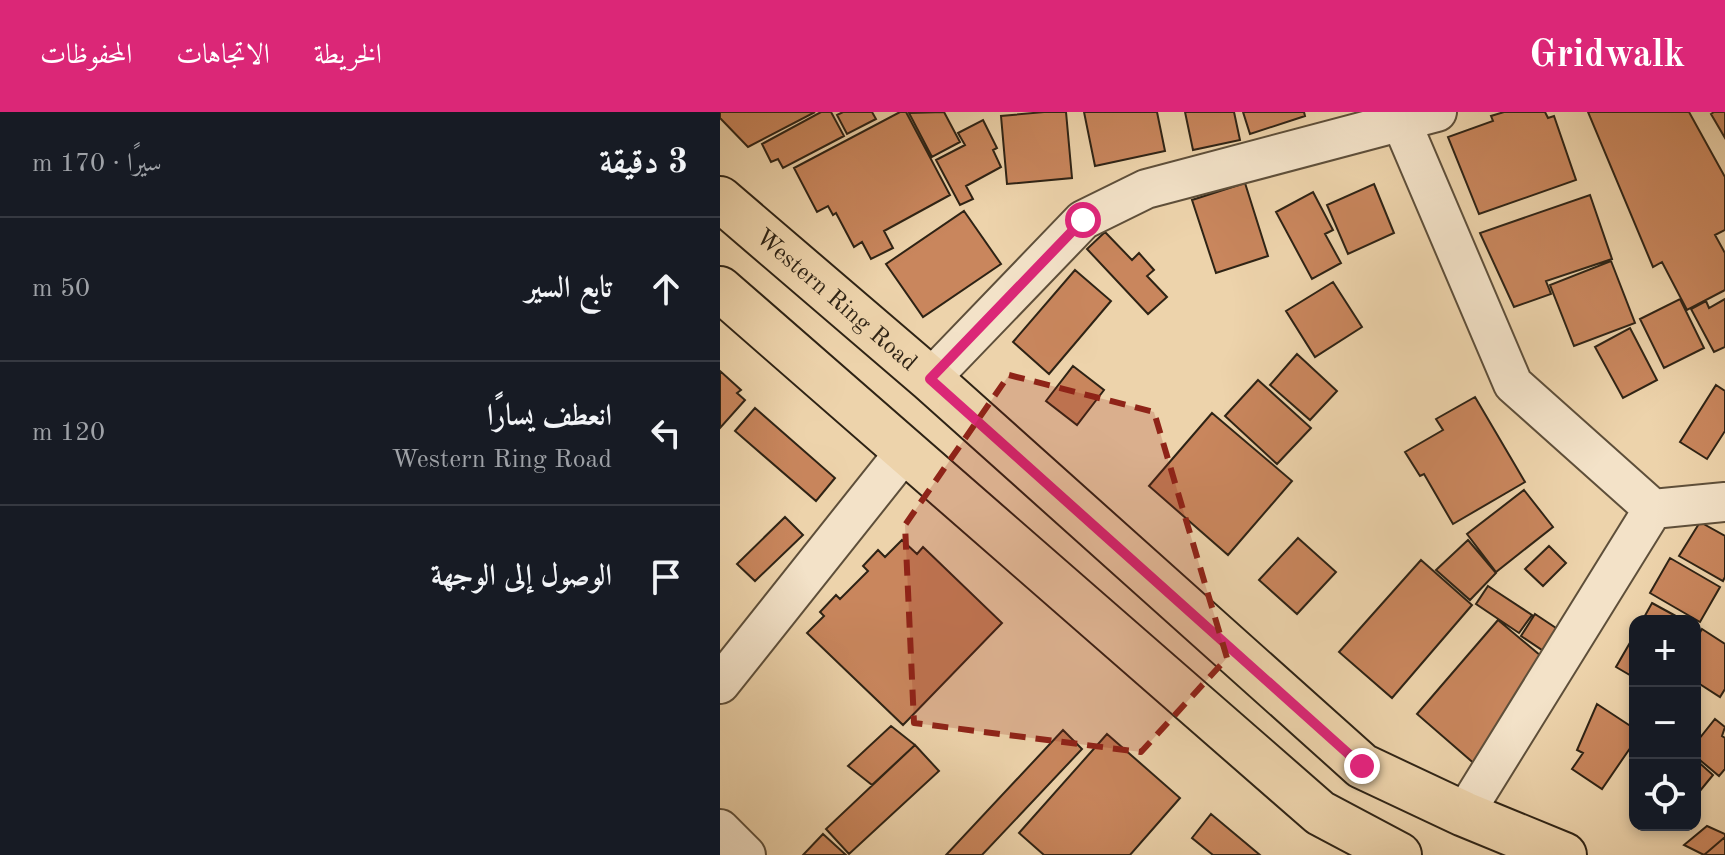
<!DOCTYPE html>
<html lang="ar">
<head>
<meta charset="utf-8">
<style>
  body { margin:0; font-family:"Old Standard TT",Amiri,serif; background:#20242c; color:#f1f3f6; direction:rtl }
  .controls { position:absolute; right:24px; bottom:24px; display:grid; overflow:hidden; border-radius:16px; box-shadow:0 4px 12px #0003 }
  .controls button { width:72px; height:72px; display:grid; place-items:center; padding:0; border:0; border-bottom:2px solid #363941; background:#171b24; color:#f1f3f6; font:40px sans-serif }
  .stop { position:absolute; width:24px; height:24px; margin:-18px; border:6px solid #db2777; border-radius:50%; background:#fff }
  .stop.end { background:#db2777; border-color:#fff; box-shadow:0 2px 8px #0008 }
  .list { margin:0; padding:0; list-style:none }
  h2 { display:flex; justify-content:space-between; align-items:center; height:104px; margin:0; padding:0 32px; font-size:34px }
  h2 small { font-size:26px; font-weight:400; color:#9ea1a6 }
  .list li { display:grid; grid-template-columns:52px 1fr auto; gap:24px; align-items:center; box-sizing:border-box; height:144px; padding:0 32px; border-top:2px solid #363941 }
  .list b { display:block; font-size:30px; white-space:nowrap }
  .list p { margin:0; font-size:26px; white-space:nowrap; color:#9ea1a6 }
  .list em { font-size:26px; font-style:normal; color:#9ea1a6 }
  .icon { flex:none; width:44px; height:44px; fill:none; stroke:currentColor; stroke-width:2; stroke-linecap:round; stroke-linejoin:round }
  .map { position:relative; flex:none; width:1005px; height:743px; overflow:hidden; direction:ltr }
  header { display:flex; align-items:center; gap:48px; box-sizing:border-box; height:112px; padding:0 40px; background:#db2777; color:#fff }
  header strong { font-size:38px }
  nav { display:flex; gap:44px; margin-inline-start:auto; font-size:28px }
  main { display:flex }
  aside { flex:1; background:#171b24 }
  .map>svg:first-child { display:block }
  .building { fill:#c9865d; stroke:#2e2315; stroke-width:2 }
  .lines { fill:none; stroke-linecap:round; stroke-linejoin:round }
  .street-casing { stroke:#5e4f3a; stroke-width:42 }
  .primary-casing { stroke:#2e2315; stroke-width:48 }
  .street { stroke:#f3e2c8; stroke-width:38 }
  .primary { stroke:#edd3ab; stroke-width:44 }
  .route { stroke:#db2777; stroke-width:10 }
  .marked { fill:#8f2418; fill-opacity:0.2; stroke:#8f2418; stroke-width:6; stroke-dasharray:16 10; stroke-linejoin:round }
  .labels { text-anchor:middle; stroke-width:7; stroke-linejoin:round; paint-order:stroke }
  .street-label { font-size:24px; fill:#2e2315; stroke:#f3e2c8 }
</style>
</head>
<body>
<header>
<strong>Gridwalk</strong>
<nav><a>الخريطة</a><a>الاتجاهات</a><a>المحفوظات</a></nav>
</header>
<main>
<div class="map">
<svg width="1005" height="743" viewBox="0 0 1005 743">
  <rect width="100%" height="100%" fill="#edd3ab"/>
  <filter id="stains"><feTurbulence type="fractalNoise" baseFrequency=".0025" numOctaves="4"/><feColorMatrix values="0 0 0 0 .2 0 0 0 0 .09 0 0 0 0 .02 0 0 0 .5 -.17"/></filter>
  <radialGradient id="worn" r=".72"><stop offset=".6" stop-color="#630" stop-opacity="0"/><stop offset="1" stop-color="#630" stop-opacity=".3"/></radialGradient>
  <!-- building -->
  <path class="building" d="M 0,0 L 95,0 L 28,35 L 0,6 Z
    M 101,0 L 111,0 L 124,24 L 63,56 L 58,47 L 51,50 L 42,32 Z
    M 123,0 L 152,0 L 156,7 L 127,22 L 117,3 Z
    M 180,0 L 186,0 L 230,83 L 164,119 L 173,136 L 151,147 L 142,130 L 134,135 L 116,101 L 113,103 L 108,94 L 97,100 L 74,56 Z
    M 224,0 L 240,30 L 212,45 L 189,1 Z
    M 324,0 L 346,0 L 352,66 L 287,72 L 281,4 Z
    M 364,0 L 437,0 L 445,39 L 375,54 Z
    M 465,0 L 514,0 L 520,28 L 473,38 Z
    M 523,0 L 584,0 L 585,4 L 530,22 Z
    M 784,0 L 825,0 L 828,6 L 834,4 L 856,68 L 759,102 L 728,25 L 773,9 L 771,4 Z
    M 868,0 L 969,0 L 1005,65 L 1005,118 L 995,123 L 1005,141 L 1005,178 L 967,198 L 942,150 L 933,155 Z
    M 994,0 L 1005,0 L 1005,26 L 991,2 Z
    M 263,8 L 277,36 L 273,38 L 281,55 L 246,74 L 253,87 L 240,93 L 216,48 L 245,33 L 238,21 Z
    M 525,71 L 548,144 L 496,161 L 472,88 Z
    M 654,72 L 674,121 L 628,142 L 607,93 Z
    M 593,80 L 613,118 L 605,122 L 621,151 L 592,167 L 556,100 Z
    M 870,83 L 892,147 L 826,169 L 831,182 L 794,195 L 760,121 Z
    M 244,99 L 281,152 L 203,205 L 166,152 Z
    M 385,120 L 412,148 L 419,141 L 434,158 L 427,164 L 447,185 L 428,202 L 367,137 Z
    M 891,149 L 915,211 L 854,234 L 830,173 Z
    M 355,158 L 391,189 L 329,262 L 293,230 Z
    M 613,170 L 642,215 L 595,245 L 566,199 Z
    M 960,187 L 984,236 L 944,256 L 920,207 Z
    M 1005,187 L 1005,235 L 994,240 L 971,197 L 986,189 L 989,196 Z
    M 910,216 L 937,268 L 903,286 L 875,235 Z
    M 577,242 L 617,279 L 590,308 L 550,273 Z
    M 353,254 L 384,278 L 357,313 L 326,289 Z
    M 0,259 L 21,278 L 17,281 L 25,288 L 0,316 Z
    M 538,268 L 591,316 L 557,352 L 505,304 Z
    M 996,273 L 1005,279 L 1005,319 L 987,347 L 960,330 Z
    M 755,285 L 805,370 L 733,412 L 704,362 L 700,364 L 685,340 L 723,318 L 716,307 Z
    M 35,296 L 115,366 L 96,389 L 15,319 Z
    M 492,301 L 572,369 L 508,443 L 429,374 Z
    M 804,378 L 833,415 L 776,460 L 747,422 Z
    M 65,405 L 83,423 L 35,469 L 17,452 Z
    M 980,410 L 1005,424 L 1005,465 L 1003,469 L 959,444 Z
    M 578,426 L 616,460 L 577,502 L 539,468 Z
    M 182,428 L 197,442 L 203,435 L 282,511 L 183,613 L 87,521 L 104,504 L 100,500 L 116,483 L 120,487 L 148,459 L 143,454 L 158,438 L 165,445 Z
    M 748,428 L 776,461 L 750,488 L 716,458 Z
    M 829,434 L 846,451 L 823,474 L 805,457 Z
    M 950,446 L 1000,475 L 980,510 L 930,481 Z
    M 701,448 L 752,493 L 672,586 L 619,540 Z
    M 768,474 L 812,503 L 799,521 L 756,492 Z
    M 932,491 L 965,509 L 922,509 Z
    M 815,502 L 842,520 L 828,542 L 801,524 Z
    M 778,508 L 821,544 L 757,654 L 697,602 Z
    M 982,517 L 1005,532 L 1005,577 L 1000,585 L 975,569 L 975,529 Z
    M 915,522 L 915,566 L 896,555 Z
    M 877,592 L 915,617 L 915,629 L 882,677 L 852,657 L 863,641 L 857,638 Z
    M 995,607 L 1005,615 L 1002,624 L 1005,626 L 1005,657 L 999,664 L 975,644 L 975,632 Z
    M 171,614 L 195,633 L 152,673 L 128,654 Z
    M 343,618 L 362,637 L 262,743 L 226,743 Z
    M 387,622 L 460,686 L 410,743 L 324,743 L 299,721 Z
    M 195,633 L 219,659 L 129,742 L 106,717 Z
    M 975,647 L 993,663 L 975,685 Z
    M 491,702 L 540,743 L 493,743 L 472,726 Z
    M 987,714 L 1005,722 L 1005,725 L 984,743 L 964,733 Z
    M 103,722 L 126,743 L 83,743 Z
    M 1005,725 L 1005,743 L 984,743 Z"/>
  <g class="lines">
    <!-- street casing -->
    <g class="street-casing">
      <path id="street" d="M 677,0 L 793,272 L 933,397 L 1005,390
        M 210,267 L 363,108 L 426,77 L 717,0
        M 0,572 L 187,337
        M 744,702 L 933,397
        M 0,717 L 26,743"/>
    </g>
    <!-- primary casing -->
    <g class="primary-casing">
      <g id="primary">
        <path id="s1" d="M 0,87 L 210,267 L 642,654 L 744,702 L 844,743"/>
        <path d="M 0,177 L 600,701 L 679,743"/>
      </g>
    </g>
    <!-- street -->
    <use href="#street" class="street"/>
    <!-- primary -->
    <use href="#primary" class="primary"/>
  </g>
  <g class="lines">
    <!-- route -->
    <path class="route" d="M 363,108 L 210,267 L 642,654"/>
  </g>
  <!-- marked area -->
  <path class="marked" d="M 289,263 L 434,300 L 507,546 L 421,640 L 194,611 L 185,413 Z"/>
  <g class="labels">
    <!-- street labels -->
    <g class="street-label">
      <text dy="8" stroke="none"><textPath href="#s1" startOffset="154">Western Ring Road</textPath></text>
    </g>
  </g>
  <rect width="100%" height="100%" filter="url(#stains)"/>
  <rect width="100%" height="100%" fill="url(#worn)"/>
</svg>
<div class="controls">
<button>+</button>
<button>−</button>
<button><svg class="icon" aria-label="locate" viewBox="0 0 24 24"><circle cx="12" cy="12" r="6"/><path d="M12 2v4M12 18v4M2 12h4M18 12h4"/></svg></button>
</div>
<div class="stop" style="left:363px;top:108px"></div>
<div class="stop end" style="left:642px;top:654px"></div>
</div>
<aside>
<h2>3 دقيقة<small>سيرًا · 170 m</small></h2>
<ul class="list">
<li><svg class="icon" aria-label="ahead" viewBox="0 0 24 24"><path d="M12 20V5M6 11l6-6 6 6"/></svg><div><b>تابع السير</b></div><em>50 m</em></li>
<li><svg class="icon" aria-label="left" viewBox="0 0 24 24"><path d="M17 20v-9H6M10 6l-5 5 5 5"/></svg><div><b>انعطف يسارًا</b><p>Western Ring Road</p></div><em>120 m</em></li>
<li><svg class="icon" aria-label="arrive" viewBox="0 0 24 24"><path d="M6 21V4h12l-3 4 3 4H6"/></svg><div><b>الوصول إلى الوجهة</b></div></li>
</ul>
</aside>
</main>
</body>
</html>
